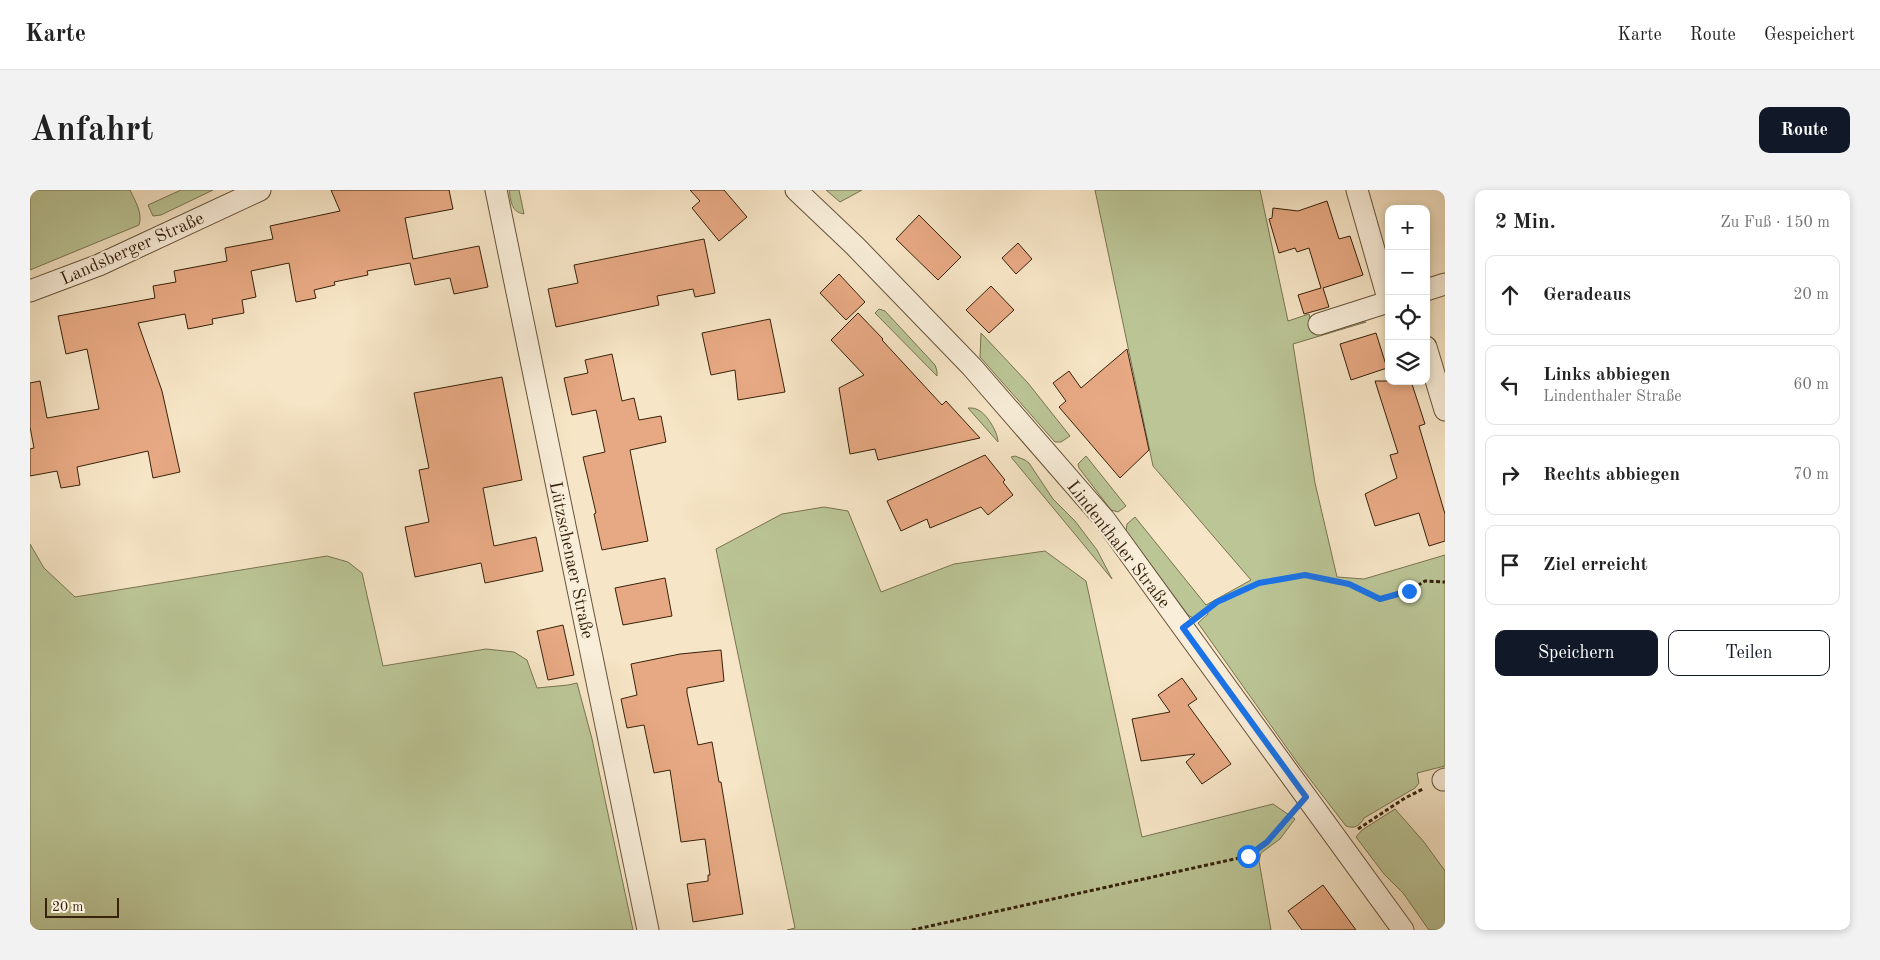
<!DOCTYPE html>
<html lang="de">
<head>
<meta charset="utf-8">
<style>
  body { margin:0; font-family:"Old Standard TT",serif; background:#f2f2f2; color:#222 }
  .controls { position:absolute; right:15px; top:15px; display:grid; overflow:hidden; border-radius:10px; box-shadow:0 2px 8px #0003 }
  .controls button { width:45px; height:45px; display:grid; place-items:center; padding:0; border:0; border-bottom:1px solid #e0e0e0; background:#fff; color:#222; font:25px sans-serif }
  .scale { position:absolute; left:15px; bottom:12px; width:74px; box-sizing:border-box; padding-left:5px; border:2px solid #37220b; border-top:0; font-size:14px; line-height:18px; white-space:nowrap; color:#37220b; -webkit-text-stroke:4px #f9eeda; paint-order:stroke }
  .stop { position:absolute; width:15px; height:15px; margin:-11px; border:4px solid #1a73e8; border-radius:50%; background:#fff }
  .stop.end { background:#1a73e8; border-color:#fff; box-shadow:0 1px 5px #0008 }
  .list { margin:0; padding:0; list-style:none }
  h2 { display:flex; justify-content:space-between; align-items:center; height:65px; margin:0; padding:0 20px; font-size:21px }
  h2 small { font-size:16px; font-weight:400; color:#767676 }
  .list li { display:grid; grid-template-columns:32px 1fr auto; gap:15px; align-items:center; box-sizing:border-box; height:80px; margin:0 10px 10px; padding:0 10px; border:1px solid #e0e0e0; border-radius:10px }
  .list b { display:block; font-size:19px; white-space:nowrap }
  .list p { margin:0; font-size:16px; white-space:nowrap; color:#767676 }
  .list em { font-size:16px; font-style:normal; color:#767676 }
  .actions { display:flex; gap:10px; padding:15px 20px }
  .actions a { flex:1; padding:11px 0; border:1px solid #111827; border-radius:10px; text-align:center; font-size:18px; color:#111827 }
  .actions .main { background:#111827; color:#fff }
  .icon { flex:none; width:28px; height:28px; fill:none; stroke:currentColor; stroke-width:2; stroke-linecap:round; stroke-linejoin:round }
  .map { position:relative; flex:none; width:1415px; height:740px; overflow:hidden; border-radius:10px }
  header { display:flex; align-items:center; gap:30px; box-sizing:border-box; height:70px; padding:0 25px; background:#fff; border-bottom:1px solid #e0e0e0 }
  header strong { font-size:24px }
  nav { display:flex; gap:28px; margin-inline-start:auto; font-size:18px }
  .intro { display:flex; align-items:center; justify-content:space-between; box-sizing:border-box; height:120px; padding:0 30px }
  h1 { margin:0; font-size:35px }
  .button { padding:12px 22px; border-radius:10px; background:#111827; color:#fff; font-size:18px; font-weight:700 }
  main { display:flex; gap:30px; padding:0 30px }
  aside { flex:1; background:#fff; border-radius:10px; box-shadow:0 2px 8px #0003 }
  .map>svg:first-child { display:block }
  .green { fill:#bbc596; stroke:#797450 }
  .building { fill:#e7a983; stroke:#37220b }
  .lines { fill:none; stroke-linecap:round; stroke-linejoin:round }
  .minor-casing { stroke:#67533a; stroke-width:23 }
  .path { stroke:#37220b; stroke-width:3; stroke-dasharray:4 2.5; stroke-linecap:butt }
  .minor { stroke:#f9eeda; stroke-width:21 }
  .route { stroke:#1a73e8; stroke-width:6 }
  .labels { text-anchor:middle; stroke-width:4.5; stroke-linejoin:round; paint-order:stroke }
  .street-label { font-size:18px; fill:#37220b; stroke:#f9eeda }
</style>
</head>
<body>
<header>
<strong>Karte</strong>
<nav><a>Karte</a><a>Route</a><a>Gespeichert</a></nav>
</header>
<div class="intro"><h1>Anfahrt</h1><a class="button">Route</a></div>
<main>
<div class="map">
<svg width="1415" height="740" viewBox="0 0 1415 740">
  <rect width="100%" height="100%" fill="#f6e5c6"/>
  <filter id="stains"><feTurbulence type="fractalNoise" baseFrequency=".004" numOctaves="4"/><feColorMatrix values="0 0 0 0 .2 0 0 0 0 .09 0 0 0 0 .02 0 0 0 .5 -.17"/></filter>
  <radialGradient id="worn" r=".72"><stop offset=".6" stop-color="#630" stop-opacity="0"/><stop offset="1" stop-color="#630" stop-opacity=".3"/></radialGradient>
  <!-- green -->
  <path class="green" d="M 0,0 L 100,0 C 105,11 113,23 109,35 L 0,80 Z
    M 151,0 L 183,0 L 131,25 L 123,26 L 118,15 Z
    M 479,0 L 489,0 L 494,24 C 481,22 481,11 479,0 Z
    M 796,0 L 832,0 L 810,12 Z
    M 1065,0 L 1230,0 L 1258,131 L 1279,124 L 1282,134 L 1336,132 L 1263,154 L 1285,293 L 1307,387 L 1334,389 L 1415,365 L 1415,576 L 1387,583 L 1389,593 L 1385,598 L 1334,628 C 1330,636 1324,639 1316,636 L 1269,575 L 1168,433 L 1178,424 L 1177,419 L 1163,428 L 1158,425 L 1096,341 L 1097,334 L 1105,327 L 1176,415 L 1221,390 L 1123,276 Z
    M 849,119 L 855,121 L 905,175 L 907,181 L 907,186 L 845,123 Z
    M 951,143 L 998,193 L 1040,246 L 1031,252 L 1025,252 L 950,167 Z
    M 938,218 C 940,218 945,218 946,219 C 956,222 968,242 968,252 Z
    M 985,266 L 995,270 L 999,273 L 1023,309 L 1045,331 L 1067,360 L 1082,389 L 981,267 Z
    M 1056,266 L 1096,316 L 1088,322 L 1081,320 L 1049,278 L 1048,274 Z
    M 794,317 L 818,321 L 851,402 L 924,374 L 1015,361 L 1056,391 L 1112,647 L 1243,614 L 1265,629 L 1250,649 L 1231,663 L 1229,671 L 1241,740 L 757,740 L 765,738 L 686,359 L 752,324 Z
    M 0,354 L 14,378 L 45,407 L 297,366 L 318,372 L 332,383 L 353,476 L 456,459 L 484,462 L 497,470 L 507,498 L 538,495 L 547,493 L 562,549 L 603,740 L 0,740 Z
    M 1365,619 L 1394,652 L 1415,681 L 1415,740 L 1399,740 L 1373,703 L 1354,684 L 1326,647 L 1332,640 Z"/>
  <!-- building -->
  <path class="building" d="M 301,0 L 419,0 L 423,19 L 375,28 L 383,69 L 449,56 L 458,97 L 424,104 L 420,88 L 385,95 L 380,73 L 337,81 L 338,85 L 304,92 L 305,95 L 284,100 L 286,108 L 266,112 L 259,73 L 221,81 L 226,107 L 212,110 L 214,123 L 182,129 L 183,134 L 158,139 L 155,124 L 108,133 L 132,201 L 150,282 L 123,288 L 118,261 L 47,277 L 50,295 L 31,298 L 27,281 L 0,286 L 0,259 L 4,258 L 0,237 L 0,193 L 10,191 L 17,228 L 69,219 L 57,159 L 36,164 L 28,126 L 125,108 L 123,96 L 146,92 L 144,81 L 197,71 L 195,58 L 243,49 L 240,36 L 310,21 Z
    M 660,0 L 694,0 L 717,27 L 689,51 L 662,18 L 670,11 Z
    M 1297,11 L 1309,49 L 1320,46 L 1333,85 L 1293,98 L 1299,117 L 1274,124 L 1268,105 L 1291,98 L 1279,58 L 1267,62 L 1265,58 L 1249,63 L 1239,29 L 1242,28 L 1243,18 L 1268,21 Z
    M 889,25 L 931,67 L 908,90 L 866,49 Z
    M 674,49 L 685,103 L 665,107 L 663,99 L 627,106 L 629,115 L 526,137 L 518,99 L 548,93 L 544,75 Z
    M 988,53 L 1002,69 L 986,84 L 972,68 Z
    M 809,84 L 835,112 L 816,130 L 790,103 Z
    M 961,96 L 984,120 L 959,143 L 936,120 Z
    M 828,123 L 853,149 L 852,150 L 912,215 L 916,211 L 950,248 L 848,270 L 845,259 L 820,264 L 809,198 L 834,185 L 801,150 Z
    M 740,129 L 755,202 L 708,210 L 705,180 L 681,185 L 672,143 Z
    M 1346,143 L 1357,178 L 1321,190 L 1310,154 Z
    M 1097,159 L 1119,260 L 1090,288 L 1029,217 L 1036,211 L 1023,193 L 1039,181 L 1051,198 Z
    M 582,164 L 592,211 L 604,208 L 609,230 L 631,226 L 636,252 L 600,260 L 618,351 L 572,360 L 564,324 L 566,323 L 553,267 L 575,262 L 566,220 L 542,225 L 534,188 L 558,183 L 555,170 Z
    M 472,187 L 492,290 L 453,298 L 464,356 L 506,347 L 513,381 L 455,393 L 451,373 L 385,387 L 375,337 L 399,332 L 389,280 L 399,278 L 384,203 Z
    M 1345,191 L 1381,191 L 1395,234 L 1389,236 L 1415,324 L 1415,351 L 1399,356 L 1389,323 L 1345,336 L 1335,304 L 1367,288 L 1360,265 L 1368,263 Z
    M 955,265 L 975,290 L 973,292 L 983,305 L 958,325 L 951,317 L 900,338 L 897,329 L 871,341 L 857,311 Z
    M 635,388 L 642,426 L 593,435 L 585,398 Z
    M 533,435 L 544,485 L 518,490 L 507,441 Z
    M 691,460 L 694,491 L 657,498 L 657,503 L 668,555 L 682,552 L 689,592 L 691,592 L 713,724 L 663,732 L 657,694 L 678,691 L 678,685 L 680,685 L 675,649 L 651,652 L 640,580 L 624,583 L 614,535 L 597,538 L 591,509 L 607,505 L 601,474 L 650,464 Z
    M 1152,488 L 1167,509 L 1158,515 L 1201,574 L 1172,594 L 1156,572 L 1165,564 L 1111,571 L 1102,529 L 1140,522 L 1128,505 Z
    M 1293,695 L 1326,740 L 1272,740 L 1258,721 Z"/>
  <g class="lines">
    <!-- minor casing -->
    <g class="minor-casing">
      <path id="minor" d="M 466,0 L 618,740
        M 766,0 L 825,56 L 942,177 L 1075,330 L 1373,740
        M 1327,0 L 1359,112
        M 1396,100 L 1415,94
        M 0,101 L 69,75 L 230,0
        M 1289,134 L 1358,112
        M 1396,157 L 1415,220
        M 1413,590 L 1415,589"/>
    </g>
    <!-- path -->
    <path class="path" d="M 1170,425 L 1187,412 L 1229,393 L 1275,385 L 1319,394 L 1351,409 L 1379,401 L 1395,391 L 1415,392
      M 1328,639 L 1375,608 L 1393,599
      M 882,740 L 1218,666 L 1237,652 L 1261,624"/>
    <!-- minor -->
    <use href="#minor" class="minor"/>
  </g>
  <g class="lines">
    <!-- route -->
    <path class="route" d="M 1218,666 L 1237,652 L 1276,607 L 1153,438 L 1187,412 L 1229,393 L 1275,385 L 1319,394 L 1350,409 L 1379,401"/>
  </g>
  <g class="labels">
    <!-- street labels -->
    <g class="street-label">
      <text transform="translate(102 58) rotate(-24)" y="6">Landsberger Straße</text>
      <text transform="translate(1089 354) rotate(52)" y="6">Lindenthaler Straße</text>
      <text transform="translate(542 370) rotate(78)" y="6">Lützschenaer Straße</text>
    </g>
  </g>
  <rect width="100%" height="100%" filter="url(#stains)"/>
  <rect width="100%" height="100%" fill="url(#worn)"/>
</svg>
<div class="controls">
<button>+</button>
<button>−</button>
<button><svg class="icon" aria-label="locate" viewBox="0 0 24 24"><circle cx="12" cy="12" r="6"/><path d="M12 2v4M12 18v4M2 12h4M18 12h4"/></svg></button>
<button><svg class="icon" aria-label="layers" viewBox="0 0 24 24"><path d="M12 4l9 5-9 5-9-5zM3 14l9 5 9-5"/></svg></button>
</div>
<div class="scale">20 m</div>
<div class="stop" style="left:1218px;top:666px"></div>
<div class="stop end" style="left:1379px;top:401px"></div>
</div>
<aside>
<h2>2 Min.<small>Zu Fuß · 150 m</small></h2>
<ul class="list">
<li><svg class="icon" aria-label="ahead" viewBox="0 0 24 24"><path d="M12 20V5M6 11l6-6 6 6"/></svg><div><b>Geradeaus</b></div><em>20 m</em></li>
<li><svg class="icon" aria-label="left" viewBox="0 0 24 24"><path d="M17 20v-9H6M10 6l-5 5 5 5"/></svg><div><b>Links abbiegen</b><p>Lindenthaler Straße</p></div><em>60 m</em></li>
<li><svg class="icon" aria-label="right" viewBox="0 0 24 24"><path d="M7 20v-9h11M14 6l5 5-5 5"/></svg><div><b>Rechts abbiegen</b></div><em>70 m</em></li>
<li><svg class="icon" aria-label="arrive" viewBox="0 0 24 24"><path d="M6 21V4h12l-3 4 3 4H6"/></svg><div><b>Ziel erreicht</b></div></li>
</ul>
<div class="actions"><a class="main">Speichern</a><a>Teilen</a></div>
</aside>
</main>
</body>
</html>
